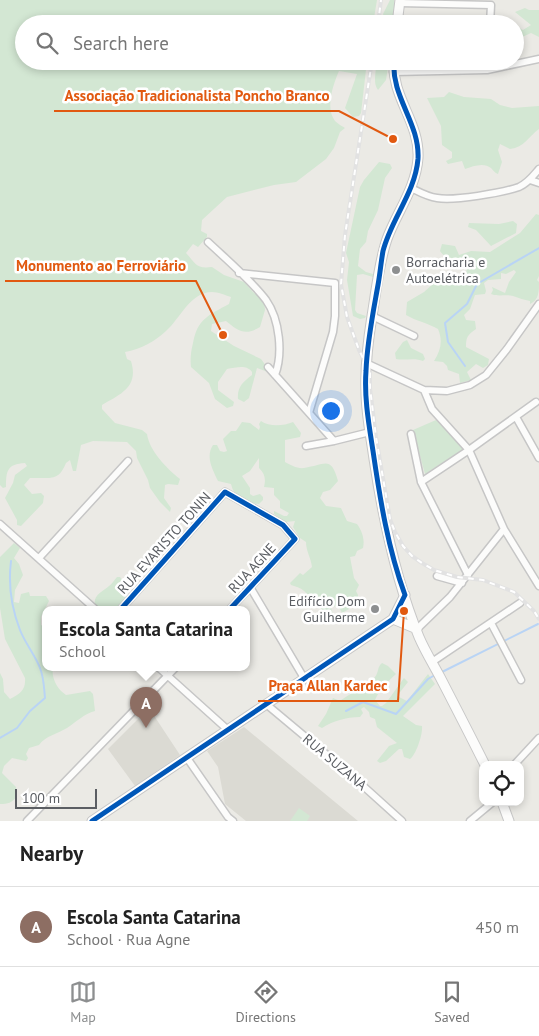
<!DOCTYPE html>
<html lang="en">
<head>
<meta charset="utf-8">
<style>
  body { margin:0; font-family:"PT Sans",sans-serif; background:#f2f2f2; color:#222 }
  .controls { position:absolute; right:15px; bottom:15px; display:grid; overflow:hidden; border-radius:10px; box-shadow:0 2px 8px #0003 }
  .controls button { width:45px; height:45px; display:grid; place-items:center; padding:0; border:0; border-bottom:1px solid #e0e0e0; background:#fff; color:#222; font:25px sans-serif }
  .scale { position:absolute; left:15px; bottom:12px; width:82px; box-sizing:border-box; padding-left:5px; border:2px solid #5b5e63; border-top:0; font-size:14px; line-height:18px; white-space:nowrap; color:#5b5e63; -webkit-text-stroke:4px #fff; paint-order:stroke }
  .you { position:absolute; left:330px; top:410px; width:18px; height:18px; margin:-12px; border:4px solid #fff; border-radius:50%; background:#1a73e8; box-shadow:0 0 0 8px #1a73e833 }
  .badge { display:grid; place-items:center; width:32px; height:32px; border-radius:50%; background:#8d8f90; color:#fff; font-size:16px; font-weight:700 }
  .pin { position:absolute; translate:-50% -41px; filter:drop-shadow(0 1px 2px #0008) }
  .pin::after { content:''; position:absolute; top:26px; width:18px; height:15px; background:inherit; clip-path:polygon(0 0,100% 0,50% 100%) }
  .popup { position:absolute; left:42px; top:606px; width:208px; height:65px; box-sizing:border-box; display:grid; place-content:center; border-radius:10px; background:#fff; filter:drop-shadow(0 1px 4px #0005); font-size:16px; white-space:nowrap; color:#767676 }
  .popup b { font-size:19px; color:#222 }
  .popup::after { content:''; position:absolute; left:50%; top:100%; margin-left:-10px; border:10px solid transparent; border-top-color:#fff }
  .list { margin:0; padding:0; list-style:none }
  h2 { display:flex; justify-content:space-between; align-items:center; height:65px; margin:0; padding:0 20px; font-size:21px }
  h2 small { font-size:16px; font-weight:400; color:#767676 }
  .list li { display:grid; grid-template-columns:32px 1fr auto; gap:15px; align-items:center; box-sizing:border-box; height:80px; padding:0 20px; border-top:1px solid #e0e0e0 }
  .list b { display:block; font-size:19px; white-space:nowrap }
  .list p { margin:0; font-size:16px; white-space:nowrap; color:#767676 }
  .list em { font-size:16px; font-style:normal; color:#767676 }
  .icon { flex:none; width:28px; height:28px; fill:none; stroke:currentColor; stroke-width:2; stroke-linecap:round; stroke-linejoin:round }
  .map { position:relative; flex:none; width:539px; height:821px; overflow:hidden }
  .search { position:absolute; background:#fff; box-shadow:0 2px 8px #0003; left:15px; right:15px; top:15px; height:55px; display:flex; align-items:center; gap:12px; box-sizing:border-box; padding:0 18px; border-radius:28px; color:#767676; font-size:19px }
  .sheet { height:145px; background:#fff }
  nav { display:flex; justify-content:space-around; align-items:center; box-sizing:border-box; height:70px; border-top:1px solid #e0e0e0; background:#fff; font-size:14px; color:#767676 }
  nav a { display:grid; justify-items:center; gap:2px }
  nav .on { color:#8d8f90 }
  .map>svg:first-child { display:block }
  .education { fill:#dbdad3 }
  .green { fill:#d3e7d3 }
  .lines { fill:none; stroke-linecap:round; stroke-linejoin:round }
  .stream { stroke:#b9d4f5; stroke-width:2 }
  .street-casing { stroke:#c6c6c6; stroke-width:9 }
  .secondary-casing { stroke:#c7c7c7; stroke-width:11 }
  .street { stroke:#fcfcfb; stroke-width:6 }
  .secondary { stroke:#fcfcfb; stroke-width:9 }
  .rail-casing { stroke:#e2e2e2; stroke-width:4 }
  .rail { stroke:#fff; stroke-width:2; stroke-dasharray:5.5; stroke-linecap:butt }
  .cycleway-casing { stroke:#fff; stroke-width:8 }
  .cycleway { stroke:#0057b8; stroke-width:5 }
  .poi-dot { fill:#8d8f90; stroke:#fff; stroke-width:2 }
  .labels { text-anchor:middle; stroke-width:5; stroke-linejoin:round; paint-order:stroke }
  .poi-label { font-size:14px; fill:#5b5e63; stroke:#fff; text-anchor:start }
  .street-label { font-size:14px; fill:#5b5e63; stroke:#fff }
  .leader { fill:none; stroke:#e15910; stroke-width:2 }
  .callout-dot { fill:#e15910; stroke:#fff; stroke-width:2 }
  .callout-label { font-size:15px; text-anchor:middle; font-weight:bold; fill:#e15910; stroke:#fff; stroke-width:5; stroke-linejoin:round; paint-order:stroke }
</style>
</head>
<body>
<div class="map">
<svg width="539" height="821" viewBox="0 0 539 821">
  <rect width="100%" height="100%" fill="#ebeae5"/>
  <!-- education -->
  <path class="education" d="M 149,708 L 180,755 L 135,786 L 108,749 Z
    M 244,727 L 358,821 L 246,821 L 225,804 L 218,767 L 207,751 Z"/>
  <!-- green -->
  <path class="green" d="M 0,0 L 377,0 L 373,24 L 24,24 L 24,61 L 367,61 L 361,113 L 359,116 L 353,117 L 345,108 L 357,74 L 339,71 C 333,85 325,108 335,121 C 338,124 342,126 345,128 L 340,132 L 334,148 L 326,159 L 296,182 L 274,185 L 227,197 L 202,220 L 201,231 L 207,234 L 207,237 L 198,247 L 193,244 L 186,253 C 196,264 196,269 212,267 L 224,275 L 244,282 L 253,292 L 264,300 L 265,310 L 260,327 C 245,336 238,331 226,321 L 212,324 L 211,331 L 234,346 L 261,359 L 269,370 L 268,372 L 257,368 L 249,398 L 244,402 L 238,399 C 237,387 243,382 252,375 L 252,372 C 246,364 236,368 227,369 L 218,382 L 218,390 L 234,402 L 233,406 L 227,408 L 215,399 L 209,383 L 191,367 C 190,359 191,351 193,343 C 197,319 209,315 229,304 L 231,297 C 225,295 218,292 212,292 C 190,292 180,319 166,331 C 154,342 141,349 125,352 L 127,359 L 131,361 C 139,387 121,394 102,405 L 102,409 L 115,423 L 142,430 L 147,434 C 149,450 167,469 180,479 L 178,485 L 168,484 L 165,485 L 164,498 L 171,508 L 170,512 L 160,502 L 150,488 L 148,480 L 137,458 L 136,451 L 127,442 L 93,441 L 81,445 L 76,471 L 73,471 L 70,460 L 66,463 C 58,483 49,477 30,478 L 24,485 L 32,494 L 41,493 L 44,496 L 43,503 L 21,526 L 17,525 L 17,520 L 5,498 L 13,483 L 15,475 L 27,466 L 25,463 C 7,464 6,471 6,487 L 3,488 L 0,485 Z
    M 390,0 L 394,0 L 395,8 L 392,24 L 385,20 L 383,14 Z
    M 525,8 L 529,10 L 539,10 L 539,37 L 531,33 L 520,38 L 515,32 L 515,26 L 523,30 L 531,25 L 515,12 Z
    M 376,61 L 389,61 L 386,80 L 378,90 C 372,82 377,71 376,61 Z
    M 449,92 L 464,97 L 491,99 L 500,105 L 512,108 L 539,106 L 539,129 C 528,137 525,147 510,149 L 500,144 L 498,150 L 502,162 L 498,174 C 495,173 493,170 491,168 C 484,162 473,166 465,169 L 462,161 L 448,164 L 446,161 L 452,158 L 452,152 L 442,145 L 441,126 L 427,98 L 444,97 Z
    M 379,162 L 390,164 L 392,168 L 385,178 L 378,210 L 368,231 L 366,242 L 360,249 L 358,266 L 366,272 L 373,274 L 373,277 L 363,274 L 357,275 L 355,310 L 357,313 L 366,316 L 365,318 L 360,319 L 353,316 L 347,280 L 349,262 L 346,253 L 360,187 L 364,180 Z
    M 536,214 L 539,215 L 539,276 L 537,280 L 539,282 C 539,291 539,300 530,304 L 530,301 C 524,300 519,298 513,296 C 505,294 499,297 491,294 L 493,290 L 492,287 L 505,293 L 509,282 L 516,272 L 514,270 L 506,274 L 501,273 L 501,279 L 488,280 L 484,283 L 486,291 L 485,294 L 475,295 L 470,309 L 464,315 L 466,320 L 475,321 L 476,329 C 468,335 466,336 466,347 L 489,359 L 488,365 L 483,368 L 476,364 L 467,372 L 471,380 L 460,383 L 459,374 L 448,370 L 447,366 L 443,362 L 434,361 C 441,350 443,341 438,329 C 428,323 416,321 406,315 L 407,302 L 424,292 L 434,283 L 456,281 L 466,276 L 467,265 L 465,262 L 454,264 C 450,259 444,257 440,251 L 442,244 L 455,246 L 459,255 L 471,251 L 490,252 L 520,233 Z
    M 513,221 L 517,224 L 516,233 L 491,246 L 476,230 L 468,227 L 469,223 L 499,224 Z
    M 407,340 L 411,348 L 423,354 L 425,359 L 423,361 C 414,357 405,361 396,359 L 395,353 L 403,342 Z
    M 436,420 L 465,448 L 425,474 L 413,430 Z
    M 261,421 C 269,427 284,426 293,422 L 301,433 L 300,437 L 285,440 L 285,462 C 290,465 298,469 304,468 C 325,465 331,455 338,481 L 330,490 L 323,492 L 320,498 L 326,506 L 341,508 L 347,521 L 357,524 C 362,531 365,539 363,548 L 357,551 L 355,556 L 350,557 L 354,578 L 359,585 L 356,591 L 358,595 L 358,604 L 342,613 L 338,605 L 331,608 L 334,617 L 326,620 C 324,612 321,604 312,603 C 308,592 302,588 291,585 L 290,583 L 300,573 L 303,575 L 312,567 C 311,558 306,551 306,542 L 300,538 L 293,527 L 295,521 L 286,522 L 274,514 L 274,511 L 284,516 L 287,516 L 289,513 L 280,508 L 280,501 L 274,495 L 274,488 L 264,487 C 266,479 265,474 259,468 L 259,458 L 250,471 L 242,476 L 250,488 L 250,494 L 253,496 L 260,494 L 263,497 L 263,500 L 259,504 C 245,503 234,498 231,484 L 218,481 C 213,470 205,457 213,445 L 217,445 L 220,451 L 224,452 L 227,451 L 223,439 L 231,431 L 236,431 L 242,422 L 250,423 L 259,430 L 260,427 L 259,424 Z
    M 14,543 L 20,548 L 14,558 L 19,564 L 23,575 L 15,590 L 14,602 L 19,603 L 21,594 L 29,592 L 30,596 L 46,596 L 49,601 L 41,617 L 41,625 L 46,628 L 46,667 L 53,667 C 51,678 57,689 66,695 L 90,691 L 93,694 L 95,711 C 84,714 76,722 67,728 C 57,734 45,736 39,745 L 29,748 L 26,754 L 28,758 L 26,761 L 12,758 L 4,766 L 2,773 L 16,787 L 17,796 C 12,803 8,804 0,804 L 0,673 L 3,679 L 4,692 L 10,699 C 20,694 26,690 25,678 L 5,639 L 0,608 L 0,557 Z
    M 117,577 L 120,577 C 122,580 126,584 128,587 C 131,595 120,605 114,609 L 98,608 L 95,605 C 93,595 102,592 109,586 C 112,584 114,580 117,577 Z
    M 382,663 L 388,666 L 396,674 C 387,682 380,689 375,700 L 380,706 L 382,706 L 386,703 L 404,678 L 408,682 L 397,696 L 407,701 L 428,674 L 435,684 L 403,716 L 416,725 L 422,726 C 423,734 416,755 410,759 L 404,757 L 402,749 L 399,749 L 386,761 L 380,763 L 377,761 L 389,746 L 397,743 L 377,727 L 375,719 L 370,717 L 369,712 L 364,707 L 361,709 L 363,713 L 360,717 C 346,717 333,721 322,728 L 318,726 L 326,714 L 333,698 L 340,701 C 348,695 370,683 375,677 C 379,672 377,667 382,663 Z
    M 299,808 L 310,816 L 307,821 L 290,821 Z"/>
  <g class="lines">
    <!-- stream -->
    <path class="stream" d="M 465,366 L 448,342 L 445,323 L 467,304 L 477,284 L 539,248
      M 442,672 L 538,624
      M 346,711 L 363,702 L 396,714 L 428,679 L 435,675
      M 0,738 L 17,728 L 30,711 L 45,698 C 44,688 44,678 40,668 C 35,655 25,643 20,630 C 11,607 8,585 11,561"/>
    <!-- street casing -->
    <g class="street-casing">
      <path id="street" d="M 400,3 L 491,5 L 490,24
        M 393,72 L 487,70 L 539,59
        M 530,180 L 539,183
        M 411,188 C 419,192 428,197 437,198 C 454,201 502,193 519,187 C 528,183 533,176 539,169
        M 208,242 C 226,259 252,281 266,300 C 280,320 283,354 275,375
        M 239,273 L 335,283 L 335,316 L 333,332 L 309,413
        M 372,316 L 414,336
        M 366,363 L 424,390 L 447,391 L 470,385 L 486,375 L 507,349 L 539,304
        M 268,367 L 334,441 L 370,432
        M 424,390 L 432,409 L 469,450 L 504,529 L 539,586
        M 516,417 L 539,458
        M 411,434 L 421,482 L 468,575
        M 306,446 L 334,441
        M 421,482 L 469,450 L 536,402
        M 0,524 L 95,609
        M 39,558 L 128,461
        M 437,576 L 462,583
        M 250,587 L 304,678
        M 121,609 L 225,492 L 283,525 L 295,539 L 230,609
        M 491,623 L 521,680
        M 417,629 L 450,597 L 504,529
        M 432,662 L 520,603
        M 158,667 L 228,730
        M 266,704 L 351,775 L 402,821
        M 187,758 L 228,817 L 233,821
        M 514,765 L 539,738
        M 27,821 L 176,667
        M 470,821 L 493,802"/>
    </g>
    <!-- secondary casing -->
    <g class="secondary-casing">
      <path id="secondary" d="M 397,24 L 400,0
        M 394,61 C 391,97 420,122 418,158 C 416,188 397,212 387,239 C 379,262 376,292 372,316 C 368,341 365,367 366,391 C 366,414 371,437 374,459 C 383,519 396,581 419,637 C 425,651 433,664 440,677 C 455,706 470,735 485,765
        M 393,619 L 417,629
        M 502,802 L 509,821
        M 92,821 L 393,619 L 405,595"/>
    </g>
    <!-- street -->
    <use href="#street" class="street"/>
    <!-- secondary -->
    <use href="#secondary" class="secondary"/>
    <!-- rail casing -->
    <g class="rail-casing">
      <path id="rail" d="M 378,24 L 381,0
        M 372,61 L 345,235 L 341,284 L 347,317 L 359,350 L 370,372 L 370,388 L 376,437 L 390,519 L 395,532 L 403,546 L 412,556 L 422,563 L 434,570 L 457,577 L 483,580 L 514,592 L 534,611 L 539,619"/>
    </g>
    <!-- rail -->
    <use href="#rail" class="rail"/>
    <!-- cycleway casing -->
    <g class="cycleway-casing">
      <path id="cycleway" d="M 121,609 L 225,492 L 283,525 L 295,539 L 230,609
        M 92,821 L 393,619 L 405,595 C 388,549 380,499 373,451 C 369,425 364,398 366,371 C 367,342 373,313 378,285 C 380,274 381,262 383,251 C 391,219 415,193 418,159 C 420,123 391,97 394,61"/>
    </g>
    <!-- cycleway -->
    <use href="#cycleway" class="cycleway"/>
  </g>
  <!-- markers -->
  <g class="poi-dot">
    <circle cx="396" cy="270" r="5"/>
    <circle cx="375" cy="609" r="5"/>
  </g>
  <g class="labels">
    <!-- poi labels -->
    <g class="poi-label">
      <text x="406" y="267">Borracharia e<tspan x="406" dy="16">Autoelétrica</tspan></text>
      <text x="365" y="606" text-anchor="end">Edifício Dom<tspan x="365" dy="16">Guilherme</tspan></text>
    </g>
    <!-- street labels -->
    <g class="street-label">
      <text transform="translate(164 543) rotate(-48)" y="5">RUA EVARISTO TONIN</text>
      <text transform="translate(252 568) rotate(-47)" y="5">RUA AGNE</text>
      <text transform="translate(335 762) rotate(40)" y="5">RUA SUZANA</text>
    </g>
  </g>
  <!-- callouts -->
  <path class="leader" d="M393 139L339 111H54M223 335L196 281H5M404 611L398 701H258"/>
  <g class="callout-dot">
    <circle cx="393" cy="139" r="5"/>
    <circle cx="223" cy="335" r="5"/>
    <circle cx="404" cy="611" r="5"/>
  </g>
  <g class="callout-label">
    <text x="197" y="101">Associação Tradicionalista Poncho Branco</text>
    <text x="101" y="271">Monumento ao Ferroviário</text>
    <text x="328" y="691">Praça Allan Kardec</text>
  </g>
</svg>
<div class="controls">
<button><svg class="icon" aria-label="locate" viewBox="0 0 24 24"><circle cx="12" cy="12" r="6"/><path d="M12 2v4M12 18v4M2 12h4M18 12h4"/></svg></button>
</div>
<div class="scale">100 m</div>
<div class="you"></div>
<div class="pin badge" style="left:146px;top:728px;background:#8d6e63">A</div>
<div class="popup"><b>Escola Santa Catarina</b>School</div>
<div class="search"><svg class="icon" aria-label="search" viewBox="0 0 24 24"><circle cx="10" cy="10" r="6"/><path d="M15 15l6 6"/></svg>Search here</div>
</div>
<section class="sheet">
<h2>Nearby<small></small></h2>
<ul class="list">
<li><span class="badge" style="background:#8d6e63">A</span><div><b>Escola Santa Catarina</b><p>School · Rua Agne</p></div><em>450 m</em></li>
</ul>
</section>
<nav>
<a class="on"><svg class="icon" aria-label="map" viewBox="0 0 24 24"><path d="M3 6l6-2 6 2 6-2v14l-6 2-6-2-6 2zM9 4v14M15 6v14"/></svg>Map</a>
<a><svg class="icon" aria-label="directions" viewBox="0 0 24 24"><path d="M12 3l9 9-9 9-9-9zM9 14v-3h6M13 9l2 2-2 2"/></svg>Directions</a>
<a><svg class="icon" aria-label="saved" viewBox="0 0 24 24"><path d="M7 4h10v16l-5-4-5 4z"/></svg>Saved</a>
</nav>
</body>
</html>
